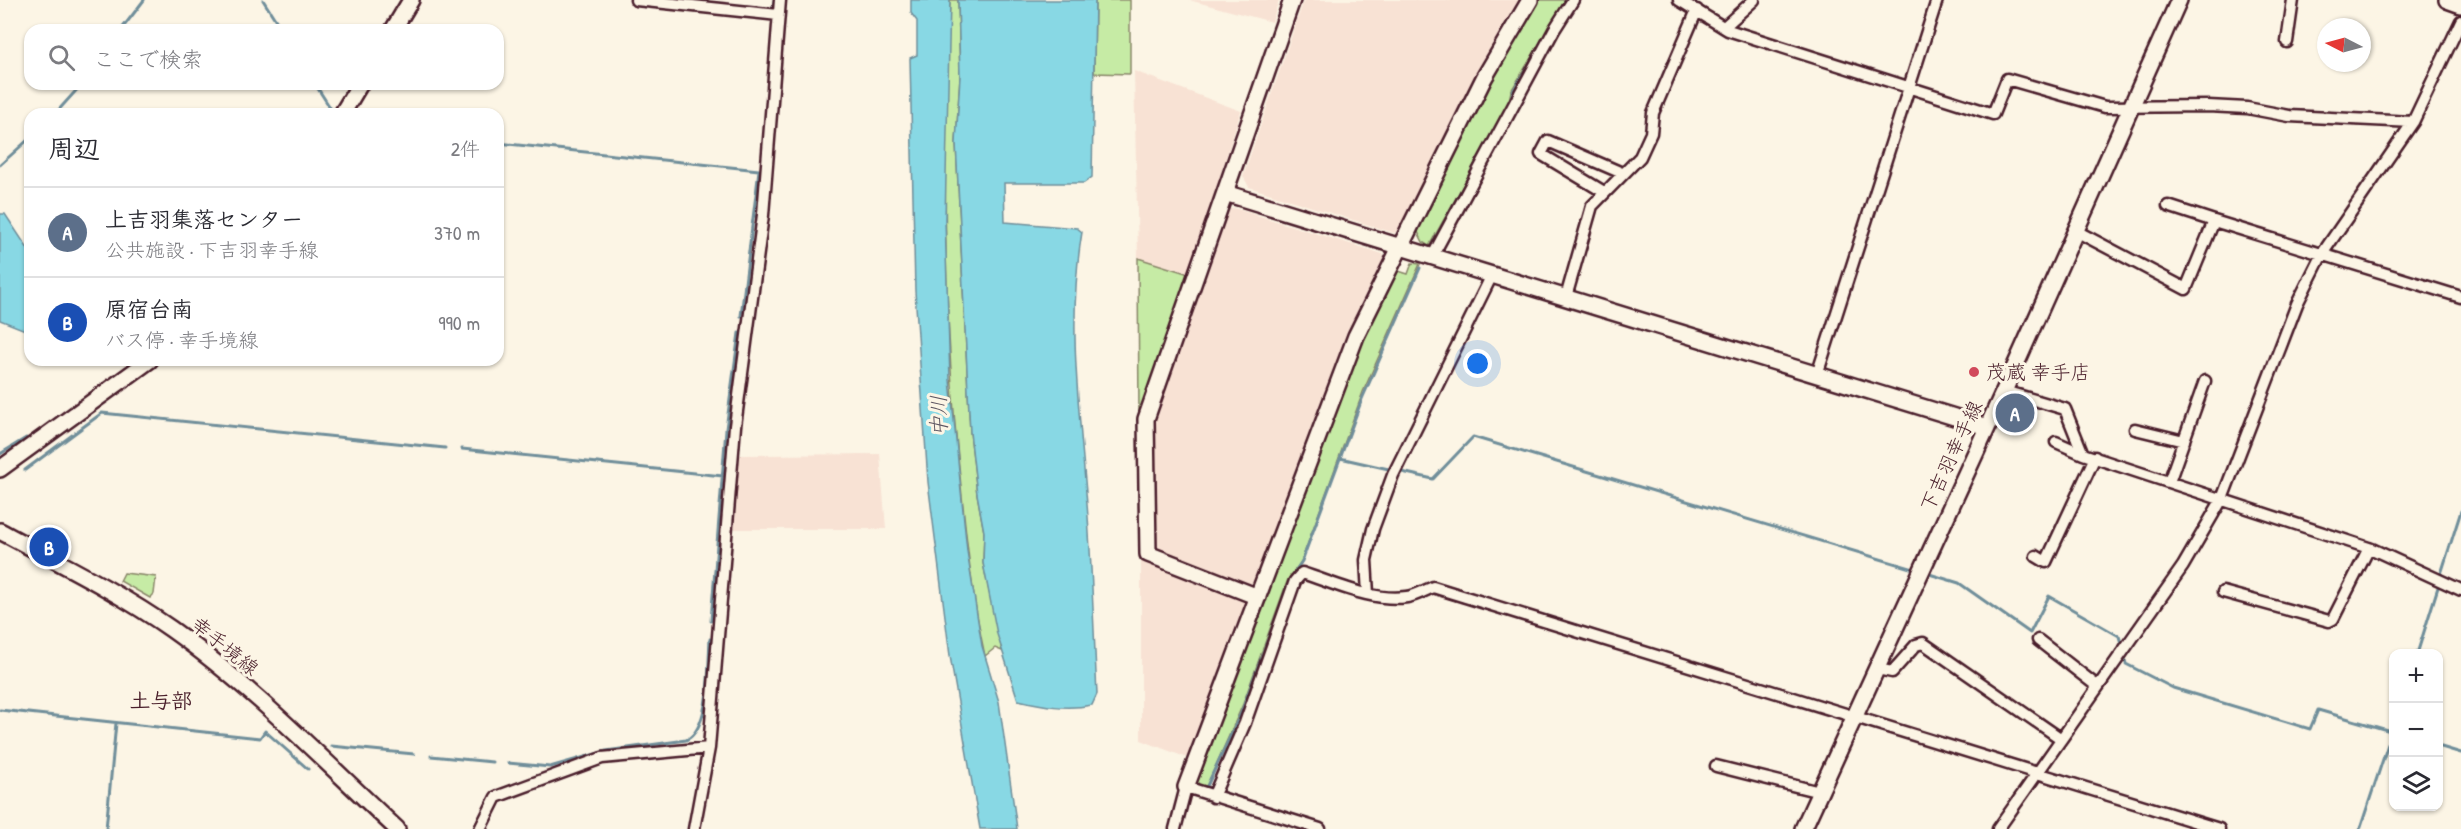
<!DOCTYPE html>
<html lang="ja">
<head>
<meta charset="utf-8">
<style>
  body { margin:0; font-family:"Patrick Hand","Klee One",sans-serif; background:#f7f7f7; color:#2b2b33 }
  .controls { position:absolute; right:18px; bottom:18px; display:grid; overflow:hidden; border-radius:12px; box-shadow:0 2px 4px #0004 }
  .controls button { width:54px; height:54px; display:grid; place-items:center; padding:0; border:0; border-bottom:2px solid #e1e1e2; background:#fff; color:#2b2b33; font:30px sans-serif }
  .compass { position:absolute; left:2317px; top:18px; width:54px; height:54px; border-radius:50%; background:#fff; box-shadow:0 2px 4px #0004; rotate:276deg }
  .you { position:absolute; left:1478px; top:364px; width:21px; height:21px; margin:-15px; border:4px solid #fff; border-radius:50%; background:#1a73e8; box-shadow:0 0 0 9px #1a73e833 }
  .badge { display:grid; place-items:center; width:39px; height:39px; border-radius:50%; background:#d1495b; color:#fff; font-size:20px; font-weight:700 }
  .pin { position:absolute; translate:-50% -50%; border:3px solid #fff; box-shadow:0 2px 6px #0006 }
  .list { margin:0; padding:0; list-style:none }
  h2 { display:flex; justify-content:space-between; align-items:center; height:78px; margin:0; padding:0 24px; font-size:26px }
  h2 small { font-size:20px; font-weight:400; color:#7c7c81 }
  .list li { display:grid; grid-template-columns:39px 1fr auto; gap:18px; align-items:center; box-sizing:border-box; height:90px; padding:0 24px; border-top:2px solid #e1e1e2 }
  .list b { display:block; font-size:22px; white-space:nowrap }
  .list p { margin:0; font-size:20px; white-space:nowrap; color:#7c7c81 }
  .list em { font-size:20px; font-style:normal; color:#7c7c81 }
  .icon { flex:none; width:33px; height:33px; fill:none; stroke:currentColor; stroke-width:2; stroke-linecap:round; stroke-linejoin:round }
  .map { position:relative; flex:none; width:2461px; height:829px; overflow:hidden }
  .search { position:absolute; background:#fff; box-shadow:0 2px 4px #0004; left:24px; top:24px; width:480px; height:66px; display:flex; align-items:center; gap:15px; box-sizing:border-box; padding:0 21px; border-radius:18px; color:#7c7c81; font-size:22px }
  .panel { position:absolute; background:#fff; box-shadow:0 2px 4px #0004; left:24px; top:108px; width:480px; height:258px; border-radius:18px }
  .map>svg:first-child { display:block }
  .built { fill:#f8e2d4 }
  .green { fill:#c6eba5; stroke:#888568; stroke-width:1.5 }
  .water { fill:#88d8e4; stroke:#6f8e9a; stroke-width:1.5 }
  .lines { fill:none; stroke-linecap:round; stroke-linejoin:round }
  .stream { stroke:#6f8e9a; stroke-width:3 }
  .street-casing { stroke:#4a1f2b; stroke-width:15 }
  .secondary-casing { stroke:#4a1f2b; stroke-width:20 }
  .street { stroke:#fcf5e5; stroke-width:10 }
  .secondary { stroke:#fcf5e5; stroke-width:15 }
  .poi-dot { fill:#d1495b; stroke:#fcf5e5; stroke-width:2 }
  .labels { text-anchor:middle; stroke-width:6; stroke-linejoin:round; paint-order:stroke }
  .poi-label { font-size:20px; fill:#4a1f2b; stroke:#fcf5e5; text-anchor:start }
  .street-label { font-size:20px; fill:#4a1f2b; stroke:#fcf5e5 }
  .water-label { font-size:21px; font-style:italic; fill:#5d5662; stroke:#fcf5e5 }
  .neighbourhood-label { font-size:21px; font-weight:bold; fill:#4a1f2b; stroke:#fcf5e5 }
</style>
</head>
<body>
<div class="map">
<svg width="2461" height="829" viewBox="0 0 2461 829">
  <rect width="100%" height="100%" fill="#fcf5e5"/>
  <filter id="ink" filterUnits="userSpaceOnUse"><feTurbulence type="fractalNoise" baseFrequency=".0167" numOctaves="2"/><feDisplacementMap in="SourceGraphic" scale="12" xChannelSelector="R" yChannelSelector="G"/><feConvolveMatrix kernelMatrix="1 2 1 2 8 2 1 2 1" color-interpolation-filters="sRGB"/></filter>
  <g filter="url(#ink)">
    <!-- built -->
    <path class="built" d="M 1189,0 L 1279,0 L 1272,22 Z
      M 1304,0 L 1521,0 L 1479,72 L 1400,230 L 1394,233 L 1249,187 L 1243,176 Z
      M 1134,71 L 1241,111 L 1189,274 L 1138,258 Z
      M 1234,208 L 1383,254 L 1385,262 L 1256,582 L 1248,585 L 1159,552 L 1155,545 L 1155,417 L 1227,210 Z
      M 880,454 L 886,529 L 734,529 L 739,455 Z
      M 1141,560 L 1243,597 L 1247,606 L 1190,759 L 1141,740 Z"/>
    <!-- green -->
    <path class="green" d="M 950,0 L 958,0 L 960,76 L 956,143 L 970,432 L 977,494 L 984,532 L 983,563 L 1002,651 L 995,648 L 985,656 C 972,597 966,536 960,476 C 943,318 942,159 950,0 Z
      M 1095,0 L 1130,0 L 1130,74 L 1094,73 Z
      M 1536,0 L 1566,0 L 1511,91 L 1508,105 L 1429,246 L 1423,242 L 1416,228 L 1487,87 Z
      M 1138,258 L 1189,274 L 1139,418 Z
      M 1412,263 L 1420,264 L 1363,392 L 1301,562 L 1288,579 L 1243,704 L 1205,790 L 1196,787 L 1194,782 L 1362,336 L 1395,270 L 1408,274 Z
      M 124,573 L 156,577 L 154,594 L 150,598 L 120,581 Z"/>
    <!-- water -->
    <path class="water" d="M 911,0 L 950,0 L 945,220 L 950,380 L 967,551 L 982,646 L 999,702 L 1017,829 L 980,829 L 950,656 L 928,482 L 915,291 L 910,58 L 917,55 L 917,21 L 911,13 Z
      M 958,0 L 1095,0 L 1092,177 L 1084,183 L 1004,183 L 1005,222 L 1077,228 L 1082,232 C 1066,326 1081,423 1088,517 C 1092,576 1094,635 1097,694 L 1092,705 C 1066,710 1044,706 1018,700 L 997,634 L 983,563 L 984,532 L 977,494 L 970,432 L 956,143 L 960,76 Z
      M 0,214 L 5,214 L 30,252 L 30,332 L 0,320 Z"/>
    <g class="lines">
      <!-- stream -->
      <path class="stream" d="M 263,0 L 282,30
        M 773,7 L 774,0
        M 121,30 L 144,0
        M 771,53 L 773,21
        M 315,84 L 331,109
        M 1510,103 L 1513,91 L 1536,53
        M 55,114 L 82,84
        M 498,143 L 759,170 L 741,316
        M 0,165 L 30,138
        M 754,216 L 757,216 L 760,182
        M 1434,241 L 1479,158
        M 462,449 L 723,476
        M 0,454 L 26,438
        M 1340,458 L 1433,479 L 1473,437 L 1917,570
        M 25,470 L 102,413 L 445,448
        M 1926,573 L 1959,583 L 2030,633 L 2049,596 L 2119,636 L 2122,647
        M 2440,577 L 2461,511
        M 711,621 L 726,429 L 739,333
        M 2417,654 L 2439,584
        M 2124,656 L 2126,664 L 2173,688 L 2310,729 L 2318,710 L 2394,732
        M 0,710 L 260,738 L 265,731 L 308,769
        M 331,746 L 414,754
        M 2438,746 L 2461,753
        M 431,756 L 492,762
        M 508,763 L 550,767 L 606,751 L 686,740 C 711,728 708,665 710,639
        M 1206,788 L 1241,713 L 1290,579 L 1302,561 L 1362,399 L 1420,268
        M 106,829 L 116,723
        M 2360,829 L 2394,726"/>
      <!-- street casing -->
      <g class="street-casing">
        <path id="street" d="M 636,0 L 778,15
          M 1679,0 L 1728,30 L 1993,114 L 2007,79 L 2105,107 L 2208,106 L 2247,108 L 2289,116 L 2413,122
          M 1724,27 L 1754,0
          M 2287,42 L 2293,0
          M 1604,192 L 1541,154 L 1548,141 L 1622,173
          M 2168,206 L 2214,221
          M 2076,231 L 2186,289 L 2214,221 L 2461,297
          M 1432,257 L 1554,30 L 1573,0
          M 1566,297 L 1592,206 L 1640,157 L 1651,133 L 1653,113 L 1697,10
          M 1817,375 L 1937,0
          M 2004,391 L 2065,409 L 2083,454 L 2372,549 L 2461,590
          M 2135,429 L 2184,441
          M 2056,442 L 2083,454
          M 2169,482 L 2205,381
          M 2036,556 L 2046,562 L 2095,457
          M 2223,592 L 2329,621 L 2333,619 L 2369,548
          M 1368,594 L 1366,560 L 1373,529 L 1393,475 L 1492,275
          M 2038,640 L 2097,686
          M 1877,669 L 1892,672 L 1916,645 L 1923,643 L 2060,738
          M 1716,766 L 1820,792
          M 1213,797 L 1245,723 L 1295,581 L 1302,573 C 1334,583 1372,602 1407,597 C 1415,596 1424,591 1433,587 L 2219,829
          M 480,829 L 496,797 L 602,758 L 709,748
          M 694,829 L 709,748 L 735,426 L 763,215 L 780,0
          M 1175,829 L 1186,787 L 1320,829
          M 1998,829 L 2183,566 L 2222,499 L 2297,304 L 2322,254 L 2413,122 L 2461,21"/>
      </g>
      <!-- secondary casing -->
      <g class="secondary-casing">
        <path id="secondary" d="M 2447,0 L 2461,5
          M 393,30 L 411,0
          M 342,114 L 360,84
          M 1225,193 L 1987,427
          M 0,469 L 150,360
          M 0,531 C 57,562 117,591 171,629 C 253,687 324,761 397,829
          M 1258,597 L 1148,554 L 1146,419 L 1292,0
          M 1186,787 L 1356,336 L 1484,78 L 1530,0
          M 1803,829 L 2004,391 L 2179,0"/>
      </g>
      <!-- street -->
      <use href="#street" class="street"/>
      <!-- secondary -->
      <use href="#secondary" class="secondary"/>
    </g>
  </g>
  <!-- markers -->
  <circle class="poi-dot" cx="1974" cy="372" r="6"/>
  <g class="labels">
    <!-- poi labels -->
    <g class="poi-label">
      <text x="1986" y="379">茂蔵 幸手店</text>
    </g>
    <!-- street labels -->
    <g class="street-label">
      <text transform="translate(1951 456) rotate(-65)" y="7">下吉羽幸手線</text>
      <text transform="translate(225 646) rotate(39)" y="7">幸手境線</text>
    </g>
    <!-- water labels -->
    <g class="water-label">
      <text transform="translate(939 416) rotate(-91)" y="7">中川</text>
    </g>
    <!-- neighbourhood labels -->
    <g class="neighbourhood-label">
      <text x="161" y="708">土与部</text>
    </g>
  </g>
</svg>
<div class="controls">
<button>+</button>
<button>−</button>
<button><svg class="icon" aria-label="layers" viewBox="0 0 24 24"><path d="M12 4l9 5-9 5-9-5zM3 14l9 5 9-5"/></svg></button>
</div>
<svg class="compass" viewBox="-18 -18 36 36"><path d="M0-13l5 13h-10z" fill="#e53935"/><path d="M0 13l5-13h-10z" fill="#7c7c81"/></svg>
<div class="you"></div>
<div class="pin badge" style="left:2015px;top:413px;background:#5c6f8a">A</div>
<div class="pin badge" style="left:49px;top:547px;background:#1a4fb4">B</div>
<div class="search"><svg class="icon" aria-label="search" viewBox="0 0 24 24"><circle cx="10" cy="10" r="6"/><path d="M15 15l6 6"/></svg>ここで検索</div>
<section class="panel">
<h2>周辺<small>2件</small></h2>
<ul class="list">
<li><span class="badge" style="background:#5c6f8a">A</span><div><b>上吉羽集落センター</b><p>公共施設 · 下吉羽幸手線</p></div><em>370 m</em></li>
<li><span class="badge" style="background:#1a4fb4">B</span><div><b>原宿台南</b><p>バス停 · 幸手境線</p></div><em>990 m</em></li>
</ul>
</section>
</div>
</body>
</html>
